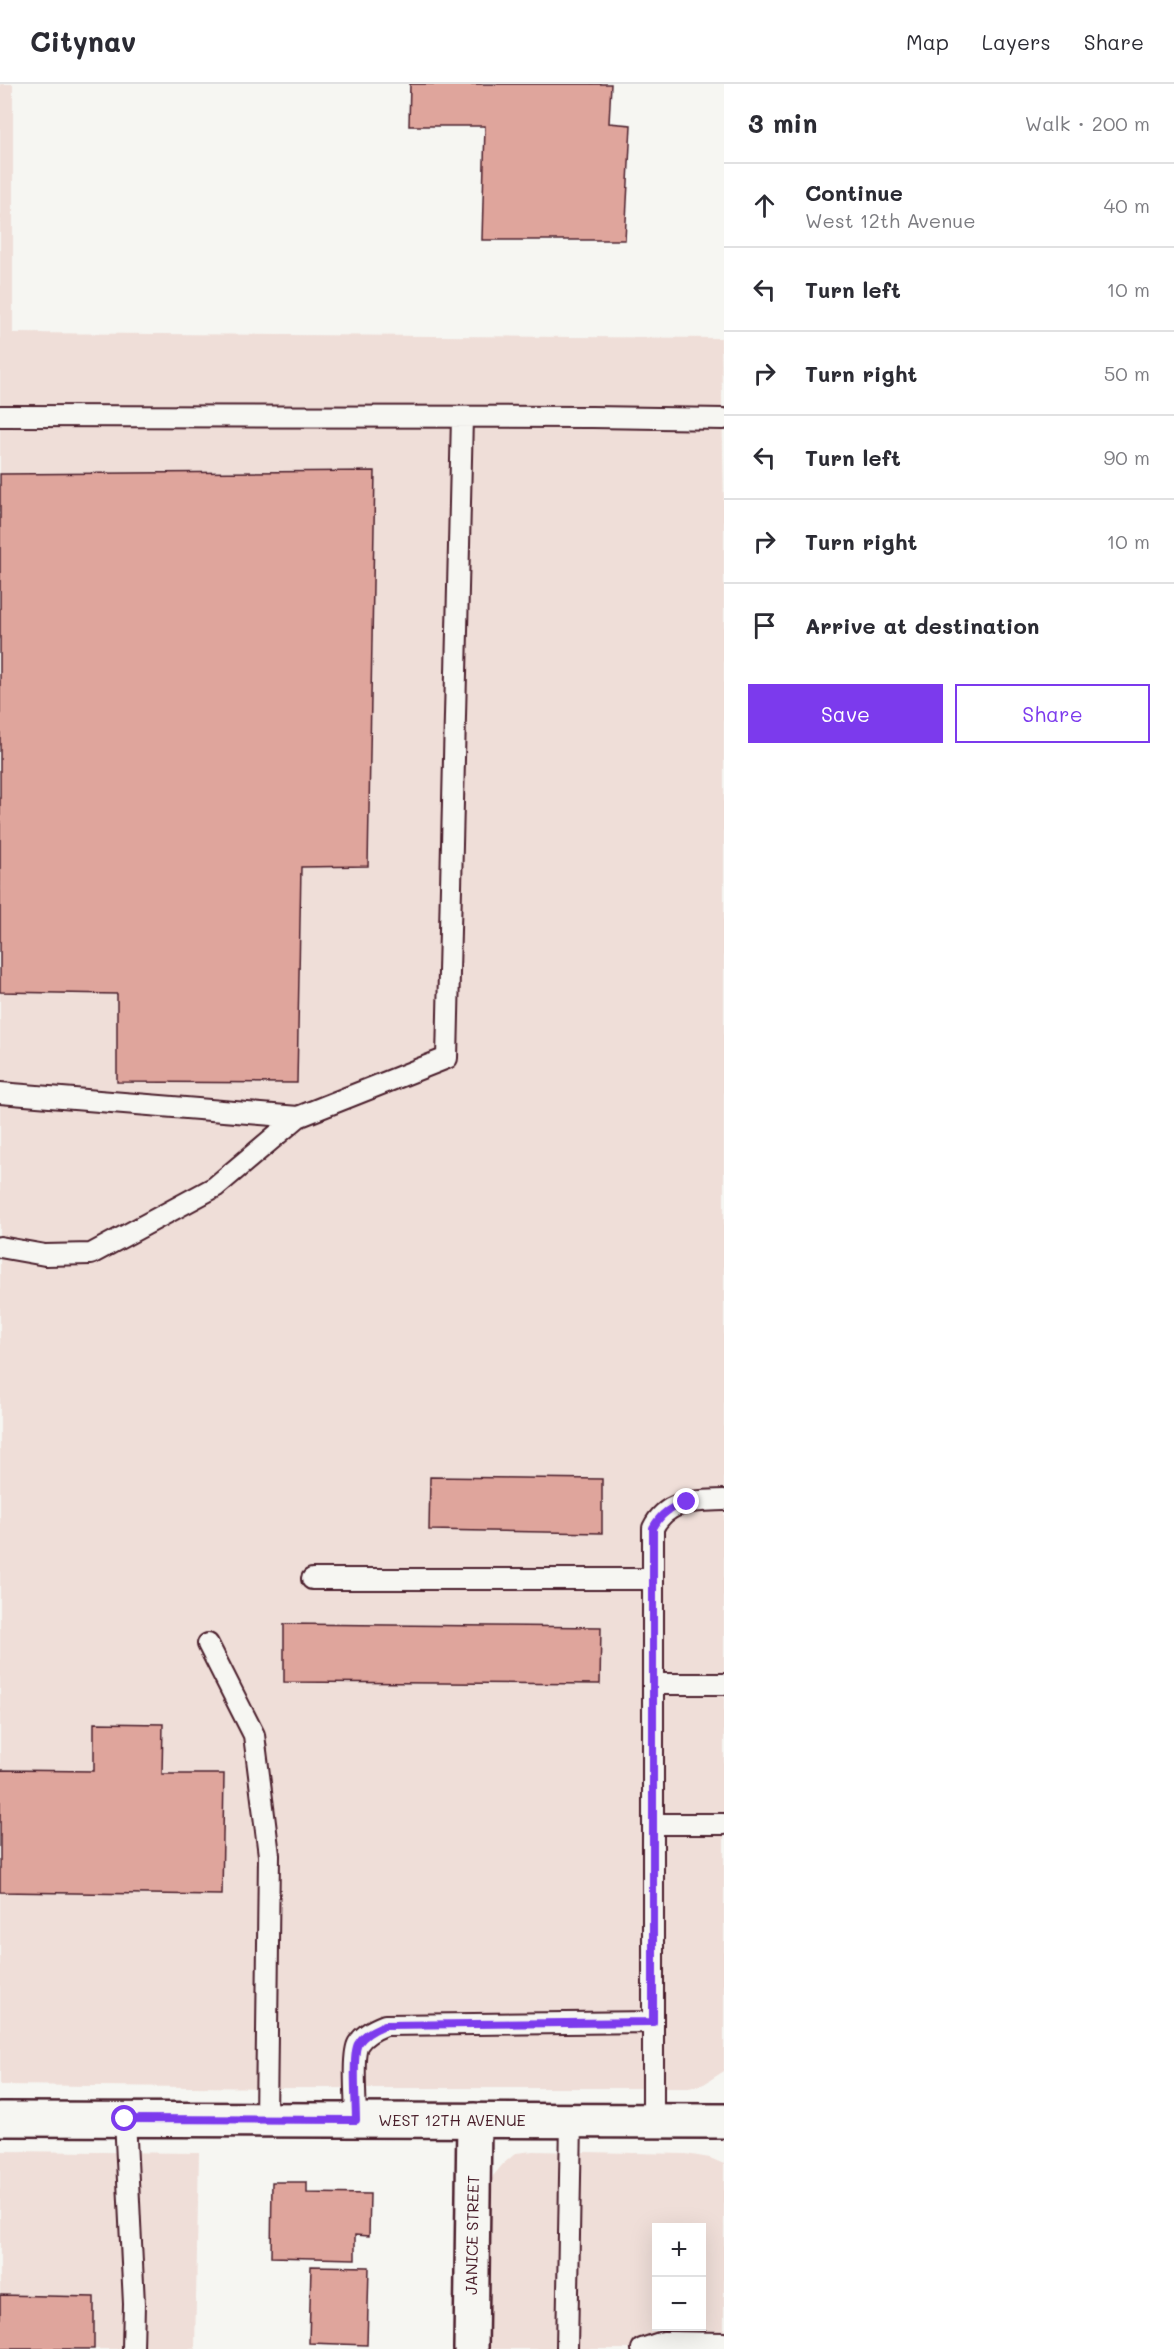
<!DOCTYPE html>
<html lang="en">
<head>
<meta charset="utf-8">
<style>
  body { margin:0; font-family:Mali,sans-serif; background:#f2f2f3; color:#2b2b33 }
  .controls { position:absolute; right:18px; bottom:18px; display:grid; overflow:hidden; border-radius:0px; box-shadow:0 6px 24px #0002 }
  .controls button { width:54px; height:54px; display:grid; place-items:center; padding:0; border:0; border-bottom:2px solid #e1e1e2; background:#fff; color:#2b2b33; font:30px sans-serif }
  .stop { position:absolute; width:18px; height:18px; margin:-14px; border:4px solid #7c3aed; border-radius:50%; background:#fff }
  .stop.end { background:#7c3aed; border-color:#fff; box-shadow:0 2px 6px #0008 }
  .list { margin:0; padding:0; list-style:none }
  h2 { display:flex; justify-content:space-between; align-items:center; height:78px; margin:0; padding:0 24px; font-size:26px }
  h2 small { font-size:20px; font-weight:400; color:#7c7c81 }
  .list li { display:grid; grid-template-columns:39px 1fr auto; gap:18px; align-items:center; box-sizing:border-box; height:84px; padding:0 24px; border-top:2px solid #e1e1e2 }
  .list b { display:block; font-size:22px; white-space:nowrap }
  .list p { margin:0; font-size:20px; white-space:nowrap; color:#7c7c81 }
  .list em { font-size:20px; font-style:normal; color:#7c7c81 }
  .actions { display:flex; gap:12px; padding:18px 24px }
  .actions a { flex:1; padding:14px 0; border:2px solid #7c3aed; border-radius:0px; text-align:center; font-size:21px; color:#7c3aed }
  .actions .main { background:#7c3aed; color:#fff }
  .icon { flex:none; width:33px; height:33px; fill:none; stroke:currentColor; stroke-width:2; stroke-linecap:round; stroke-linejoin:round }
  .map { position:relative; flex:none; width:724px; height:2265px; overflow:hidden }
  header { display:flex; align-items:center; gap:36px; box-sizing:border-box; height:84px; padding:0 30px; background:#fff; border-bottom:2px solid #e1e1e2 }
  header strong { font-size:28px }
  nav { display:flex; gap:33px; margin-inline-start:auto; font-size:21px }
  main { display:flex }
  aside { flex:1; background:#fff }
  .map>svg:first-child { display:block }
  .built { fill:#efded8; fill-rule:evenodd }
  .building { fill:#dfa59c; stroke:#4a1f2b; stroke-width:1.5 }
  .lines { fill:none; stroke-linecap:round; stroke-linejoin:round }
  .lane-casing { stroke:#4a1f2b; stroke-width:24 }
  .street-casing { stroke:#4a1f2b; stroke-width:38 }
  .secondary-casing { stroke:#4a1f2b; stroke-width:38 }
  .lane { stroke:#f6f6f2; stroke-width:20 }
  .street { stroke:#f6f6f2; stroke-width:33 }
  .secondary { stroke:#f6f6f2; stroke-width:33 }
  .route { stroke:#7c3aed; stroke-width:8 }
  .labels { text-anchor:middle; stroke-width:5; stroke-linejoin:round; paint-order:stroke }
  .street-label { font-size:16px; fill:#4a1f2b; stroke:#f6f6f2 }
</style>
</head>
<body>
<header>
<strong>Citynav</strong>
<nav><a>Map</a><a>Layers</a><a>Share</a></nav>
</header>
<main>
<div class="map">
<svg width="724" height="2265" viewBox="0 0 724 2265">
  <rect width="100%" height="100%" fill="#f6f6f2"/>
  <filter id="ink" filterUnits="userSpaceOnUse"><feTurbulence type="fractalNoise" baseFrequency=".0167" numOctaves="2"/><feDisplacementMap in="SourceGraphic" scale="12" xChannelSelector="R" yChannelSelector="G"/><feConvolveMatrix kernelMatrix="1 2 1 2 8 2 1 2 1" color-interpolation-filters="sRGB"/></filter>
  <g filter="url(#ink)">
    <!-- built -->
    <path class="built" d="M 0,0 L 13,0 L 13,249 L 721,254 L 724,425 L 724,1987 L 704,2000 L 689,2004 L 282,2004 L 0,2001 Z
      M 0,2067 L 199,2069 L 195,2265 L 0,2265 Z
      M 533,2067 L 686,2070 L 710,2074 L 724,2080 L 724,2265 L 483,2265 L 485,2113 L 493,2092 L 503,2080 L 516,2069 ZM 656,2144 L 702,2144 L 702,2242 L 656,2242 Z"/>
    <!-- building -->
    <path class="building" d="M 410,0 L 611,0 L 609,39 L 631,41 L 625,156 L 482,156 L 485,42 L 409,42 Z
      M 375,387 L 368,782 L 301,783 L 297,999 L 117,998 L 117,910 L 0,908 L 0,390 Z
      M 430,1393 L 602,1395 L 602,1449 L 429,1446 Z
      M 284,1540 L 601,1543 L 600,1600 L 284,1598 Z
      M 94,1639 L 163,1640 L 162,1690 L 224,1690 L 222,1811 L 0,1808 L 0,1686 L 94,1687 Z
      M 272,2098 L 307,2098 L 307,2109 L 370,2110 L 369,2152 L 355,2151 L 355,2175 L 271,2173 Z
      M 311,2182 L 369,2183 L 367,2261 L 309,2259 Z
      M 0,2211 L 94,2213 L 94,2265 L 0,2265 Z"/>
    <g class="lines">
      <!-- lane casing -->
      <g class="lane-casing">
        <path id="lane" d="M 0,332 L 592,333 L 724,335
          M 0,1009 L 298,1033 L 215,1103 L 91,1170 L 45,1171 L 0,1163
          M 298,1033 L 447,974 L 462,333
          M 312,1495 L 653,1495
          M 208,1560 L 254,1651 L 269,1771 L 266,2036
          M 653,1600 L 724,1600
          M 653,1740 L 724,1740
          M 125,2035 L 134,2220 L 133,2265
          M 356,2036 C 356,2020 352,1971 358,1960 C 364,1950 375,1945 385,1941 L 653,1938
          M 653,2037 L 653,1444 C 667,1415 696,1417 724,1416
          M 567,2265 L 571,2037
          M 642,2265 L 663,2258 L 724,2259"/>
      </g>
      <!-- street casing -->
      <g class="street-casing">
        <path id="street" d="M 471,2265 L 474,2036"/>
      </g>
      <!-- secondary casing -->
      <g class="secondary-casing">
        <path id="secondary" d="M 0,2035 L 724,2037"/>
      </g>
      <!-- lane -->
      <use href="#lane" class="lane"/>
      <!-- street -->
      <use href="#street" class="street"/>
      <!-- secondary -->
      <use href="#secondary" class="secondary"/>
    </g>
  </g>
  <g class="lines" filter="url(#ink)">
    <!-- route -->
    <path class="route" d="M 125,2035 L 356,2036 C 356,2020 352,1971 358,1960 C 364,1950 375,1945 385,1941 L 653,1938 L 653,1444 C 661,1429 671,1423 687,1418"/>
  </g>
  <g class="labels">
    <!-- street labels -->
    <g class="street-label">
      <text x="452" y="2042">WEST 12TH AVENUE</text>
      <text transform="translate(472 2151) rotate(-89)" y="6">JANICE STREET</text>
    </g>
  </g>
</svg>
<div class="controls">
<button>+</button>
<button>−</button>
</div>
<div class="stop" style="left:125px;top:2035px"></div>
<div class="stop end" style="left:687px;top:1418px"></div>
</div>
<aside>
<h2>3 min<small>Walk · 200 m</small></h2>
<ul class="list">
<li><svg class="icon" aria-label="ahead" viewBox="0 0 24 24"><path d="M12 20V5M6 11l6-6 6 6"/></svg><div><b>Continue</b><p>West 12th Avenue</p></div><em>40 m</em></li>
<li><svg class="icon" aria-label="left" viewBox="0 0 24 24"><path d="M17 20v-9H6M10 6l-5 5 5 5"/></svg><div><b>Turn left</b></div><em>10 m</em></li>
<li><svg class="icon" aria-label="right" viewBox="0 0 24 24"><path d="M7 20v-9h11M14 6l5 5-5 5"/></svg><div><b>Turn right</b></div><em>50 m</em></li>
<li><svg class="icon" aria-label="left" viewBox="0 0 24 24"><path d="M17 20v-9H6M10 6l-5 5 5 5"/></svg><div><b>Turn left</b></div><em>90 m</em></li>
<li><svg class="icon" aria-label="right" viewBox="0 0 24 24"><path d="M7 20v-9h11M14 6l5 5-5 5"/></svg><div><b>Turn right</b></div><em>10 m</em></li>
<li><svg class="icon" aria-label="arrive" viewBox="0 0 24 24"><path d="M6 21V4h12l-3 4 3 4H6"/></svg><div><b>Arrive at destination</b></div></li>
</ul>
<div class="actions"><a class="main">Save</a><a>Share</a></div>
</aside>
</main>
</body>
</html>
